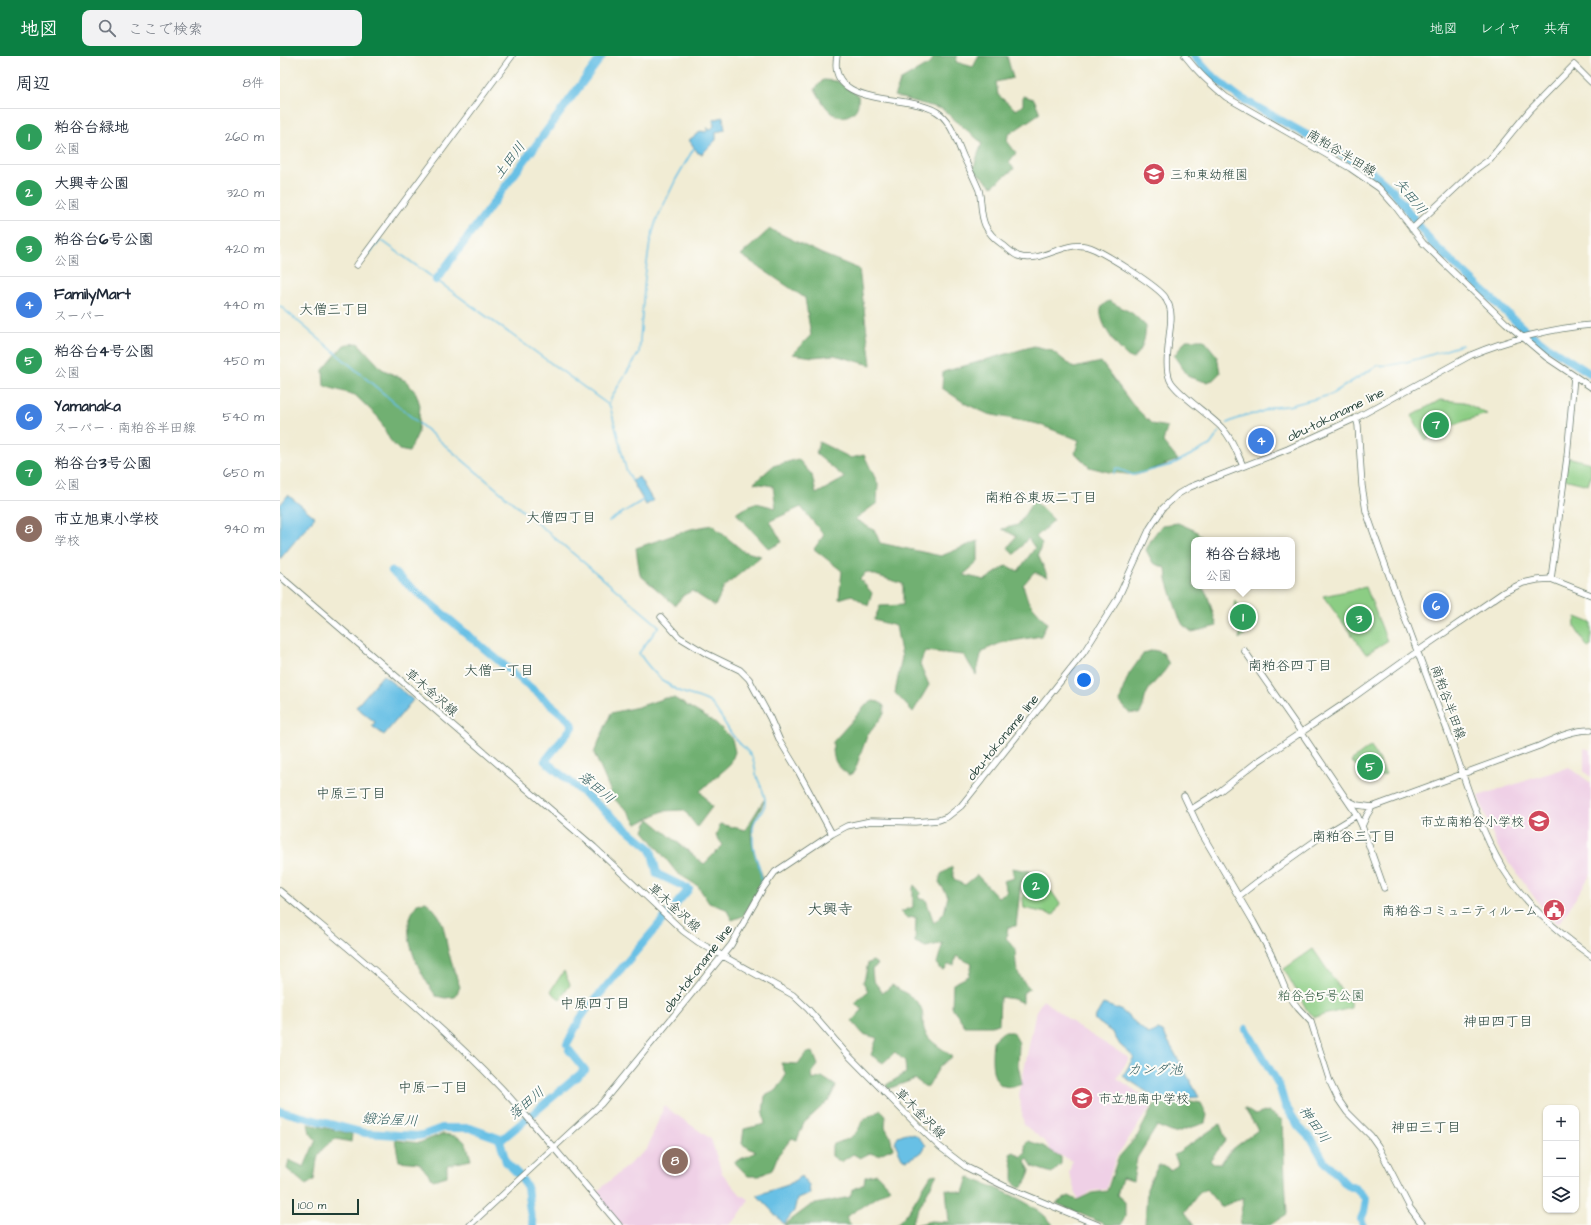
<!DOCTYPE html>
<html lang="ja">
<head>
<meta charset="utf-8">
<style>
  body { margin:0; font-family:"Architects Daughter","Klee One",sans-serif; background:#f2f2f3; color:#1f2937 }
  .controls { position:absolute; right:12px; bottom:12px; display:grid; overflow:hidden; border-radius:8px; box-shadow:0 1px 3px #0004 }
  .controls button { width:36px; height:36px; display:grid; place-items:center; padding:0; border:0; border-bottom:1px solid #e0e1e3; background:#fff; color:#1f2937; font:20px sans-serif }
  .scale { position:absolute; left:12px; bottom:10px; width:67px; box-sizing:border-box; padding-left:4px; border:2px solid #1f3d34; border-top:0; font-size:11px; line-height:14px; white-space:nowrap; color:#1f3d34; -webkit-text-stroke:3px #fdfcf7; paint-order:stroke }
  .you { position:absolute; left:804px; top:624px; width:14px; height:14px; margin:-10px; border:3px solid #fff; border-radius:50%; background:#1a73e8; box-shadow:0 0 0 6px #1a73e833 }
  .badge { display:grid; place-items:center; width:26px; height:26px; border-radius:50%; background:#0b8043; color:#fff; font-size:13px; font-weight:700 }
  .pin { position:absolute; translate:-50% -50%; border:2px solid #fff; box-shadow:0 1px 4px #0006 }
  .popup { position:absolute; left:911px; top:481px; width:104px; height:52px; box-sizing:border-box; display:grid; place-content:center; border-radius:8px; background:#fff; filter:drop-shadow(0 1px 3px #0005); font-size:13px; white-space:nowrap; color:#747a83 }
  .popup b { font-size:15px; color:#1f2937 }
  .popup::after { content:''; position:absolute; left:50%; top:100%; margin-left:-8px; border:8px solid transparent; border-top-color:#fff }
  .list { margin:0; padding:0; list-style:none }
  h2 { display:flex; justify-content:space-between; align-items:center; height:52px; margin:0; padding:0 16px; font-size:17px }
  h2 small { font-size:13px; font-weight:400; color:#747a83 }
  .list li { display:grid; grid-template-columns:26px 1fr auto; gap:12px; align-items:center; box-sizing:border-box; height:56px; padding:0 16px; border-top:1px solid #e0e1e3 }
  .list b { display:block; font-size:15px; white-space:nowrap }
  .list p { margin:0; font-size:13px; white-space:nowrap; color:#747a83 }
  .list em { font-size:13px; font-style:normal; color:#747a83 }
  .icon { flex:none; width:22px; height:22px; fill:none; stroke:currentColor; stroke-width:2; stroke-linecap:round; stroke-linejoin:round }
  .map { position:relative; flex:none; width:1311px; height:1169px; overflow:hidden }
  header { display:flex; align-items:center; gap:24px; box-sizing:border-box; height:56px; padding:0 20px; background:#0b8043; color:#fff }
  header strong { font-size:19px }
  nav { display:flex; gap:22px; margin-inline-start:auto; font-size:14px }
  .search { width:280px; height:36px; background:#f2f2f3; display:flex; align-items:center; gap:10px; box-sizing:border-box; padding:0 14px; border-radius:8px; color:#747a83; font-size:15px }
  main { display:flex }
  aside { flex:1; background:#fff }
  .map>svg:first-child { display:block }
  .built { fill:#efd0e6 }
  .green { fill:#8ccd84; stroke:#56855c }
  .forest { fill:#71b072; stroke:#487653 }
  .water { fill:#68c0e5; stroke:#447e8c }
  .lines { fill:none; stroke-linecap:round; stroke-linejoin:round }
  .stream { stroke:#68c0e5; stroke-width:1.5 }
  .river { stroke:#68c0e5; stroke-width:8 }
  .secondary-casing { stroke:#687a6c; stroke-width:7 }
  .secondary { stroke:#fff; stroke-width:5.5 }
  .labels { text-anchor:middle; stroke-width:4; stroke-linejoin:round; paint-order:stroke }
  .street-label { font-size:13px; fill:#1f3d34; stroke:#fdfcf7 }
  .poi-label { font-size:13px; fill:#1f3d34; stroke:#fdfcf7; text-anchor:start }
  .park-label { font-size:13px; fill:#3a6148; stroke:#fdfcf7 }
  .water-label { font-size:14px; font-style:italic; fill:#315e60; stroke:#fdfcf7 }
  .neighbourhood-label { font-size:14px; fill:#1f3d34; stroke:#fdfcf7 }
  .quarter-label { font-size:15px; fill:#1f3d34; stroke:#fdfcf7 }
</style>
</head>
<body>
<header>
<strong>地図</strong>
<div class="search"><svg class="icon" aria-label="search" viewBox="0 0 24 24"><circle cx="10" cy="10" r="6"/><path d="M15 15l6 6"/></svg>ここで検索</div>
<nav><a>地図</a><a>レイヤ</a><a>共有</a></nav>
</header>
<main>
<aside>
<h2>周辺<small>8件</small></h2>
<ul class="list">
<li><span class="badge" style="background:#2e9e5b">1</span><div><b>粕谷台緑地</b><p>公園</p></div><em>260 m</em></li>
<li><span class="badge" style="background:#2e9e5b">2</span><div><b>大興寺公園</b><p>公園</p></div><em>320 m</em></li>
<li><span class="badge" style="background:#2e9e5b">3</span><div><b>粕谷台6号公園</b><p>公園</p></div><em>420 m</em></li>
<li><span class="badge" style="background:#3f7fe0">4</span><div><b>FamilyMart</b><p>スーパー</p></div><em>440 m</em></li>
<li><span class="badge" style="background:#2e9e5b">5</span><div><b>粕谷台4号公園</b><p>公園</p></div><em>450 m</em></li>
<li><span class="badge" style="background:#3f7fe0">6</span><div><b>Yamanaka</b><p>スーパー · 南粕谷半田線</p></div><em>540 m</em></li>
<li><span class="badge" style="background:#2e9e5b">7</span><div><b>粕谷台3号公園</b><p>公園</p></div><em>650 m</em></li>
<li><span class="badge" style="background:#8d6e63">8</span><div><b>市立旭東小学校</b><p>学校</p></div><em>940 m</em></li>
</ul>
</aside>
<div class="map">
<svg width="1311" height="1169" viewBox="0 0 1311 1169">
  <rect width="100%" height="100%" fill="#fdfcf7"/>
  <filter id="ink" filterUnits="userSpaceOnUse"><feTurbulence type="fractalNoise" baseFrequency=".025" numOctaves="2"/><feDisplacementMap in="SourceGraphic" scale="8" xChannelSelector="R" yChannelSelector="G"/><feConvolveMatrix kernelMatrix="1 2 1 2 8 2 1 2 1" color-interpolation-filters="sRGB"/></filter>
  <filter id="wash" filterUnits="userSpaceOnUse"><feTurbulence type="fractalNoise" baseFrequency=".012" numOctaves="4" result="noise"/><feDisplacementMap in="SourceGraphic" scale="16" xChannelSelector="R" yChannelSelector="G"/><feGaussianBlur stdDeviation="0.9" result="paint"/><feColorMatrix in="noise" values="0 0 0 0 0 0 0 0 0 0 0 0 0 0 0 0 0 1.4 0 .05"/><feComposite in="paint" operator="in"/></filter>
  <g filter="url(#wash)">
    <rect width="100%" height="100%" fill="#f1ecd4"/>
    <!-- built -->
    <path class="built" d="M 1304,692 L 1311,694 L 1311,721 L 1304,716 Z
      M 1289,711 L 1311,727 L 1311,818 L 1283,862 L 1277,868 L 1265,856 L 1217,790 L 1198,740 Z
      M 763,944 L 800,972 L 849,1002 L 837,1022 L 869,1044 L 872,1049 L 836,1101 L 826,1133 L 812,1135 L 798,1143 L 789,1117 L 792,1105 L 771,1095 L 765,1085 L 744,1069 L 741,1053 L 739,1039 L 756,955 Z
      M 384,1050 L 431,1083 L 442,1117 L 460,1138 L 469,1144 L 457,1162 L 449,1169 L 339,1169 L 313,1139 L 367,1093 Z"/>
    <!-- green -->
    <path class="green" d="M 1160,344 L 1184,346 L 1207,358 C 1186,364 1164,371 1146,384 L 1131,360 Z
      M 1287,401 L 1311,407 L 1311,420 L 1308,429 L 1284,423 Z
      M 1086,531 L 1107,585 L 1086,598 L 1043,540 Z
      M 955,544 L 974,571 L 959,583 C 965,565 951,556 955,544 Z
      M 1296,561 L 1311,567 L 1311,590 L 1308,592 L 1294,570 Z
      M 1091,690 L 1106,718 L 1090,723 L 1071,705 Z
      M 744,814 L 759,817 L 780,848 L 774,859 L 744,852 L 743,843 Z
      M 1033,893 L 1071,948 L 1071,952 L 1035,961 L 1027,954 L 1004,913 Z
      M 284,915 L 290,929 L 280,943 L 272,937 L 271,934 Z"/>
    <!-- forest -->
    <path class="forest" d="M 654,0 L 677,0 L 676,6 L 693,11 L 699,0 L 727,0 L 733,22 L 716,26 L 718,39 L 736,54 L 743,49 L 743,40 L 754,43 L 760,57 L 728,79 L 727,85 L 736,97 L 729,106 L 734,113 L 712,130 L 693,113 L 702,87 L 662,53 L 614,40 L 621,24 L 651,7 Z
      M 543,24 L 557,25 L 578,39 C 579,47 578,54 571,58 C 553,69 542,45 535,33 Z
      M 490,173 L 542,198 L 579,213 L 591,309 L 554,299 L 533,301 L 512,298 L 531,279 L 525,242 L 461,199 Z
      M 829,245 L 852,257 L 866,270 C 865,282 863,296 852,303 C 840,297 818,267 821,253 C 822,249 825,247 829,245 Z
      M 906,284 L 924,284 L 937,300 L 940,317 L 933,324 L 926,326 L 909,321 L 894,300 Z
      M 78,287 L 102,313 L 126,325 L 136,337 L 140,349 L 138,377 L 129,396 L 119,394 L 110,384 L 98,361 L 75,339 L 44,330 L 43,314 L 64,289 Z
      M 754,290 L 771,294 L 794,312 L 821,306 L 852,348 L 872,368 L 887,371 L 883,386 L 898,404 L 856,419 L 829,416 L 809,411 L 795,397 L 799,384 L 758,368 L 708,358 L 686,348 L 662,332 L 663,316 Z
      M 539,386 L 571,402 L 584,399 L 598,428 L 597,447 L 575,463 L 595,475 L 600,487 L 661,500 L 698,485 L 698,506 L 683,519 L 705,524 L 726,510 L 738,515 L 755,492 L 748,482 L 734,499 L 728,492 L 736,480 L 722,473 L 738,469 L 754,444 L 774,464 L 756,481 L 762,487 L 758,499 L 768,521 L 754,516 L 743,529 L 748,545 L 767,567 L 761,580 L 721,587 L 702,595 L 696,619 L 684,599 L 645,595 L 640,608 L 649,629 L 633,656 L 615,637 L 622,601 L 616,570 L 594,564 L 600,550 L 623,549 L 623,528 L 586,516 L 580,523 L 592,537 L 588,550 L 572,539 L 559,543 L 562,515 L 534,493 L 544,479 L 521,451 L 490,465 L 502,486 L 489,493 L 456,457 L 476,447 L 496,452 L 493,430 L 474,427 L 493,410 L 518,403 L 532,419 L 536,438 L 565,422 L 536,398 Z
      M 898,467 L 916,475 L 924,484 L 914,484 L 914,530 L 921,530 L 927,538 L 937,570 L 912,576 L 903,569 L 898,559 L 887,523 L 886,512 L 873,507 L 866,494 L 872,482 L 882,469 Z
      M 432,469 L 463,495 L 481,500 L 444,531 L 435,550 L 412,535 L 404,539 L 395,549 L 360,519 L 356,492 L 411,473 Z
      M 874,594 L 883,597 L 889,608 C 884,618 874,625 868,635 C 863,643 865,651 859,658 L 849,657 L 840,646 L 843,633 L 849,618 L 864,597 Z
      M 385,642 L 394,642 L 436,667 L 452,683 L 455,696 L 450,709 L 420,735 L 432,751 L 417,771 L 404,754 L 383,755 L 357,768 L 348,755 L 334,743 L 314,697 L 331,657 L 358,651 Z
      M 593,645 L 599,646 L 604,650 L 604,658 L 587,680 L 575,714 L 573,717 L 569,719 C 554,708 553,704 553,686 L 586,649 Z
      M 484,744 C 482,754 474,761 472,771 C 468,787 480,810 484,826 L 463,860 L 452,864 L 446,853 L 429,847 L 418,830 L 397,817 L 364,775 L 369,763 L 424,808 L 443,789 L 436,780 L 440,768 L 465,774 Z
      M 672,811 L 674,824 L 685,829 L 697,819 L 718,841 L 727,836 L 723,825 L 734,822 L 732,812 L 761,817 L 765,826 L 741,826 L 736,870 L 728,871 L 726,882 L 735,892 C 736,910 735,919 750,932 L 743,937 L 743,947 L 734,943 L 720,941 L 719,968 L 711,970 L 685,970 L 672,951 L 673,928 L 689,920 L 692,908 L 676,900 L 674,909 L 668,909 L 664,914 L 659,912 L 657,907 L 663,887 L 646,891 L 635,886 L 636,861 L 627,862 L 621,856 L 633,851 L 633,832 L 634,829 L 641,837 L 638,840 L 640,843 L 646,844 L 654,867 L 664,857 L 668,840 L 659,826 L 661,818 Z
      M 146,846 C 166,862 163,875 169,898 C 172,909 176,920 180,931 L 175,941 L 165,942 L 156,940 C 141,919 122,885 131,859 C 133,855 135,851 137,848 Z
      M 593,905 L 598,909 L 592,913 L 593,924 L 603,937 L 612,929 C 621,935 635,941 640,950 C 645,958 641,970 646,978 C 653,989 663,992 672,1001 L 660,1010 L 647,1032 L 635,1023 L 608,1033 L 606,1029 L 626,1017 L 625,1005 L 615,996 L 603,1007 L 591,999 L 597,982 L 583,978 L 572,965 L 582,954 L 575,947 L 588,935 L 583,926 C 586,920 586,914 588,907 Z
      M 723,976 L 733,976 L 739,987 L 738,1009 L 742,1028 C 709,1041 711,1007 713,985 Z
      M 533,996 L 538,1009 L 532,1017 L 533,1024 L 542,1021 L 556,1030 L 549,1044 L 524,1067 L 517,1084 L 512,1082 L 498,1099 L 492,1114 L 479,1120 L 468,1120 L 454,1106 L 476,1096 L 462,1088 L 464,1073 L 485,1068 L 483,1057 L 485,1040 L 497,1034 L 506,1019 L 501,1007 L 518,1008 L 526,997 Z
      M 885,1040 L 921,1047 L 927,1059 L 925,1067 L 894,1077 L 877,1070 L 857,1102 L 853,1125 L 842,1122 L 837,1139 L 845,1146 L 845,1161 L 841,1169 L 826,1169 L 776,1147 L 789,1140 L 797,1144 L 812,1137 L 827,1135 L 838,1102 L 858,1079 L 873,1050 Z
      M 964,1052 L 975,1059 L 988,1055 L 1002,1064 L 1007,1158 L 990,1169 L 961,1169 L 960,1161 L 964,1141 L 941,1151 L 926,1133 L 918,1138 L 905,1156 L 914,1169 L 865,1169 L 867,1133 L 873,1119 L 879,1109 L 884,1109 L 890,1114 L 897,1110 L 898,1107 L 894,1099 L 940,1068 L 946,1084 L 930,1104 L 932,1107 L 941,1107 L 950,1095 L 978,1074 Z
      M 601,1054 L 606,1059 L 605,1071 L 610,1080 L 613,1092 L 598,1099 L 590,1097 L 580,1102 L 573,1098 L 561,1106 L 552,1100 L 552,1089 C 566,1083 577,1082 582,1065 Z
      M 28,1068 L 72,1078 L 71,1086 L 56,1083 C 34,1096 38,1102 34,1124 L 26,1129 L 7,1113 L 9,1104 L 24,1111 L 36,1084 L 30,1077 Z
      M 162,1078 C 183,1080 186,1083 191,1104 L 167,1109 L 167,1120 L 153,1124 L 139,1107 L 119,1105 L 115,1084 L 139,1087 Z
      M 748,1085 L 763,1090 L 781,1101 L 781,1108 L 772,1117 L 753,1111 L 748,1103 L 745,1106 L 750,1114 C 748,1122 746,1126 741,1132 C 730,1129 734,1120 733,1112 C 732,1107 731,1103 730,1098 L 734,1096 L 741,1101 L 746,1097 L 745,1088 Z
      M 597,1118 L 610,1132 L 566,1161 L 571,1169 L 504,1169 L 531,1149 L 570,1141 L 572,1134 L 584,1128 L 585,1121 Z
      M 657,1118 L 632,1165 L 633,1169 L 616,1169 L 628,1156 L 651,1119 Z
      M 688,1121 C 713,1131 758,1147 773,1169 L 636,1169 L 651,1165 L 669,1166 L 666,1133 L 683,1137 Z"/>
    <!-- water -->
    <path class="water" d="M 443,61 L 445,74 L 436,76 L 436,84 L 422,98 L 418,97 L 409,84 L 421,75 L 425,76 L 428,74 L 427,72 L 431,73 L 434,70 L 433,64 Z
      M 359,421 L 373,445 L 366,449 L 352,425 Z
      M 8,439 L 35,461 L 0,503 L 0,449 Z
      M 103,619 L 133,644 L 104,679 L 92,670 L 95,666 L 76,651 Z
      M 823,948 L 841,954 L 868,978 L 878,974 L 883,976 L 919,1041 L 879,1044 L 843,1020 L 854,1001 L 840,989 L 833,977 L 814,963 Z
      M 626,1077 L 636,1079 L 646,1089 L 642,1096 L 627,1104 L 622,1102 L 615,1087 L 618,1080 Z
      M 521,1120 L 529,1129 L 530,1138 L 517,1143 L 514,1155 L 504,1168 L 477,1139 L 508,1129 Z"/>
    <g class="lines">
      <!-- stream -->
      <path class="stream" d="M 89,198 L 101,184 L 330,350 L 346,413 L 352,425
        M 0,250 L 379,570 L 359,597 C 370,614 384,629 404,637 C 412,640 421,641 429,646 C 440,655 445,670 454,681 C 459,688 467,693 472,701 C 475,707 475,715 477,721 C 480,730 486,738 485,747 C 485,754 478,759 475,765 C 472,771 473,780 473,786 C 473,802 483,810 481,827
        M 328,349 L 334,337 L 359,297 L 365,221 L 370,186 L 376,165 L 396,123 L 414,92
        M 947,367 L 966,359 L 976,358 L 993,351 L 1008,350 L 1050,339 L 1098,309 C 1115,313 1163,294 1182,289
        M 833,418 L 836,412 L 853,419 L 891,409 L 930,389 L 940,375
        M 329,465 L 365,443"/>
      <!-- river -->
      <path class="river" d="M 914,0 L 929,17 L 959,41 L 1088,113 L 1112,134 L 1152,187 L 1244,273 L 1264,288 L 1311,318
        M 156,224 L 322,0
        M 112,515 L 288,663 L 293,670 L 265,705 L 371,793 L 377,818 L 409,833 L 307,953 L 300,963 L 287,988
        M 966,973 L 999,1029 L 1005,1049 L 1019,1071 L 1033,1085 L 1044,1105 L 1050,1111 L 1067,1129 L 1076,1133 L 1086,1143 L 1084,1156 L 1081,1163 L 1083,1169
        M 0,1055 L 85,1077 L 137,1080 L 143,1079 L 162,1072 L 190,1072 L 218,1082 L 220,1085 L 226,1106 L 239,1119 L 247,1131 L 250,1155 L 253,1169
        M 220,1085 L 305,1014 L 289,994"/>
    </g>
  </g>
  <g filter="url(#ink)">
    <g class="lines">
      <!-- secondary casing -->
      <g class="secondary-casing">
        <path id="secondary" d="M 557,0 C 546,54 634,36 660,58 C 672,68 677,86 683,100 C 689,112 694,122 699,134 C 702,146 700,158 705,169 C 709,178 716,184 723,189 C 728,193 733,198 738,200 C 763,209 787,180 814,193 C 829,200 876,229 885,241 C 886,243 887,246 889,249 C 893,259 890,271 889,282 C 888,295 885,312 890,324 C 896,337 930,359 941,371 C 952,382 957,397 963,410
          M 905,0 C 917,16 931,28 946,41 L 1070,112 L 1099,132 L 1115,150 L 1143,187 L 1226,267 L 1266,301 L 1311,331
          M 1294,9 L 1311,26
          M 1132,173 L 1196,113 L 1210,103 L 1249,55 L 1294,9
          M 77,209 L 232,0
          M 1076,362 L 1078,369 L 1082,430 L 1086,455 C 1112,530 1141,605 1169,679 C 1185,723 1198,770 1222,811 C 1245,848 1276,875 1311,900
          M 0,520 L 314,791 L 403,875 L 418,886 L 513,939 L 528,953 L 567,998 L 638,1070 L 660,1091 L 686,1111 L 724,1130 L 818,1169
          M 1271,523 L 1287,401 L 1294,320
          M 381,561 L 399,581 L 427,598 L 460,614 L 469,623 L 490,662 L 500,685 L 517,713 L 552,778
          M 964,594 L 1021,676 L 1077,759 L 1082,770 L 1104,832
          M 904,740 L 922,778 L 973,865 L 991,898 L 1007,937 L 1018,952 L 1031,966 L 1050,1026 L 1058,1043 L 1067,1056 L 1091,1080 L 1098,1090 L 1130,1152 L 1143,1169
          M 1067,744 L 1077,749 L 1092,751 L 1259,690 C 1276,682 1291,674 1311,674
          M 910,754 L 940,735 L 977,706 L 1071,643 L 1138,595 L 1224,536 L 1243,527 L 1257,524 L 1271,523 L 1311,539
          M 1082,770 L 1087,759 L 1092,751
          M 0,835 C 76,899 154,961 223,1034 C 263,1078 301,1124 339,1169
          M 959,840 L 977,826 L 1039,782 L 1077,759
          M 190,1169 L 321,1048 L 383,973 L 451,889 L 482,834 L 495,816 L 552,778 L 567,770 L 591,765 L 635,766 L 659,764 L 667,761 L 681,750 L 804,596 L 838,542 L 870,472 L 883,452 L 898,438 L 910,431 L 1008,393 L 1076,362 L 1191,299 C 1227,284 1272,272 1311,269"/>
      </g>
      <!-- secondary -->
      <use href="#secondary" class="secondary"/>
    </g>
  </g>
  <!-- icons -->
  <defs>
    <g id="school-disc" transform="scale(1.15)"><circle r="9.5" fill="#d1495b" stroke="#fdfcf7"/><path d="M0-5L7-2L0 1L-7-2ZM-4 1L0 2.5L4 1V4Q0 6-4 4Z" fill="#fff"/></g>
    <g id="civic-disc" transform="scale(1.15)"><circle r="9.5" fill="#d1495b" stroke="#fdfcf7"/><path d="M-.6-6.5H3V-4.5H.6V-3L4-1V1h2V6H-6V1h2V-1L-.6-3ZM-1.2 2.5V6h2.4V2.5Z" fill="#fff"/></g>
  </defs>
  <g fill-rule="evenodd">
    <use href="#school-disc" x="874" y="118"/>
    <use href="#school-disc" x="1259" y="765"/>
    <use href="#civic-disc" x="1274" y="854"/>
    <use href="#school-disc" x="802" y="1042"/>
  </g>
  <g class="labels">
    <!-- street labels -->
    <g class="street-label">
      <text transform="translate(1062 96) rotate(31)" y="5">南粕谷半田線</text>
      <text transform="translate(1055 358) rotate(-26)" y="5">obu-tokoname line</text>
      <text transform="translate(152 636) rotate(41)" y="5">草木金沢線</text>
      <text transform="translate(1169 646) rotate(70)" y="5">南粕谷半田線</text>
      <text transform="translate(722 681) rotate(-51)" y="5">obu-tokoname line</text>
      <text transform="translate(395 851) rotate(42)" y="5">草木金沢線</text>
      <text transform="translate(417 912) rotate(-53)" y="5">obu-tokoname line</text>
      <text transform="translate(641 1057) rotate(45)" y="5">草木金沢線</text>
    </g>
    <!-- poi labels -->
    <g class="poi-label">
      <text x="890" y="123">三和東幼稚園</text>
      <text x="1244" y="770" text-anchor="end">市立南粕谷小学校</text>
      <text x="1258" y="859" text-anchor="end">南粕谷コミュニティルーム</text>
      <text x="818" y="1047">市立旭南中学校</text>
    </g>
    <!-- park labels -->
    <g class="park-label">
      <text x="1041" y="944">粕谷台5号公園</text>
    </g>
    <!-- water labels -->
    <g class="water-label">
      <text transform="translate(229 104) rotate(-53)" y="5">土田川</text>
      <text transform="translate(1131 140) rotate(51)" y="5">矢田川</text>
      <text transform="translate(317 731) rotate(40)" y="5">落田川</text>
      <text x="875" y="1018">カンダ池</text>
      <text transform="translate(246 1047) rotate(-40)" y="5">落田川</text>
      <text transform="translate(110 1063) rotate(3)" y="5">鍛治屋川</text>
      <text transform="translate(1035 1068) rotate(55)" y="5">神田川</text>
    </g>
    <!-- neighbourhood labels -->
    <g class="neighbourhood-label">
      <text x="54" y="258">大僧三丁目</text>
      <text x="761" y="446">南粕谷東坂二丁目</text>
      <text x="281" y="466">大僧四丁目</text>
      <text x="1010" y="614">南粕谷四丁目</text>
      <text x="219" y="619">大僧一丁目</text>
      <text x="71" y="742">中原三丁目</text>
      <text x="1074" y="785">南粕谷三丁目</text>
      <text x="315" y="952">中原四丁目</text>
      <text x="1218" y="970">神田四丁目</text>
      <text x="153" y="1036">中原一丁目</text>
      <text x="1146" y="1076">神田三丁目</text>
    </g>
    <!-- quarter labels -->
    <g class="quarter-label">
      <text x="550" y="858">大興寺</text>
    </g>
  </g>
</svg>
<div class="controls">
<button>+</button>
<button>−</button>
<button><svg class="icon" aria-label="layers" viewBox="0 0 24 24"><path d="M12 4l9 5-9 5-9-5zM3 14l9 5 9-5"/></svg></button>
</div>
<div class="scale">100 m</div>
<div class="you"></div>
<div class="pin badge" style="left:963px;top:561px;background:#2e9e5b">1</div>
<div class="popup"><b>粕谷台緑地</b>公園</div>
<div class="pin badge" style="left:756px;top:830px;background:#2e9e5b">2</div>
<div class="pin badge" style="left:1079px;top:563px;background:#2e9e5b">3</div>
<div class="pin badge" style="left:981px;top:385px;background:#3f7fe0">4</div>
<div class="pin badge" style="left:1090px;top:711px;background:#2e9e5b">5</div>
<div class="pin badge" style="left:1156px;top:550px;background:#3f7fe0">6</div>
<div class="pin badge" style="left:1156px;top:369px;background:#2e9e5b">7</div>
<div class="pin badge" style="left:395px;top:1105px;background:#8d6e63">8</div>
</div>
</main>
</body>
</html>
